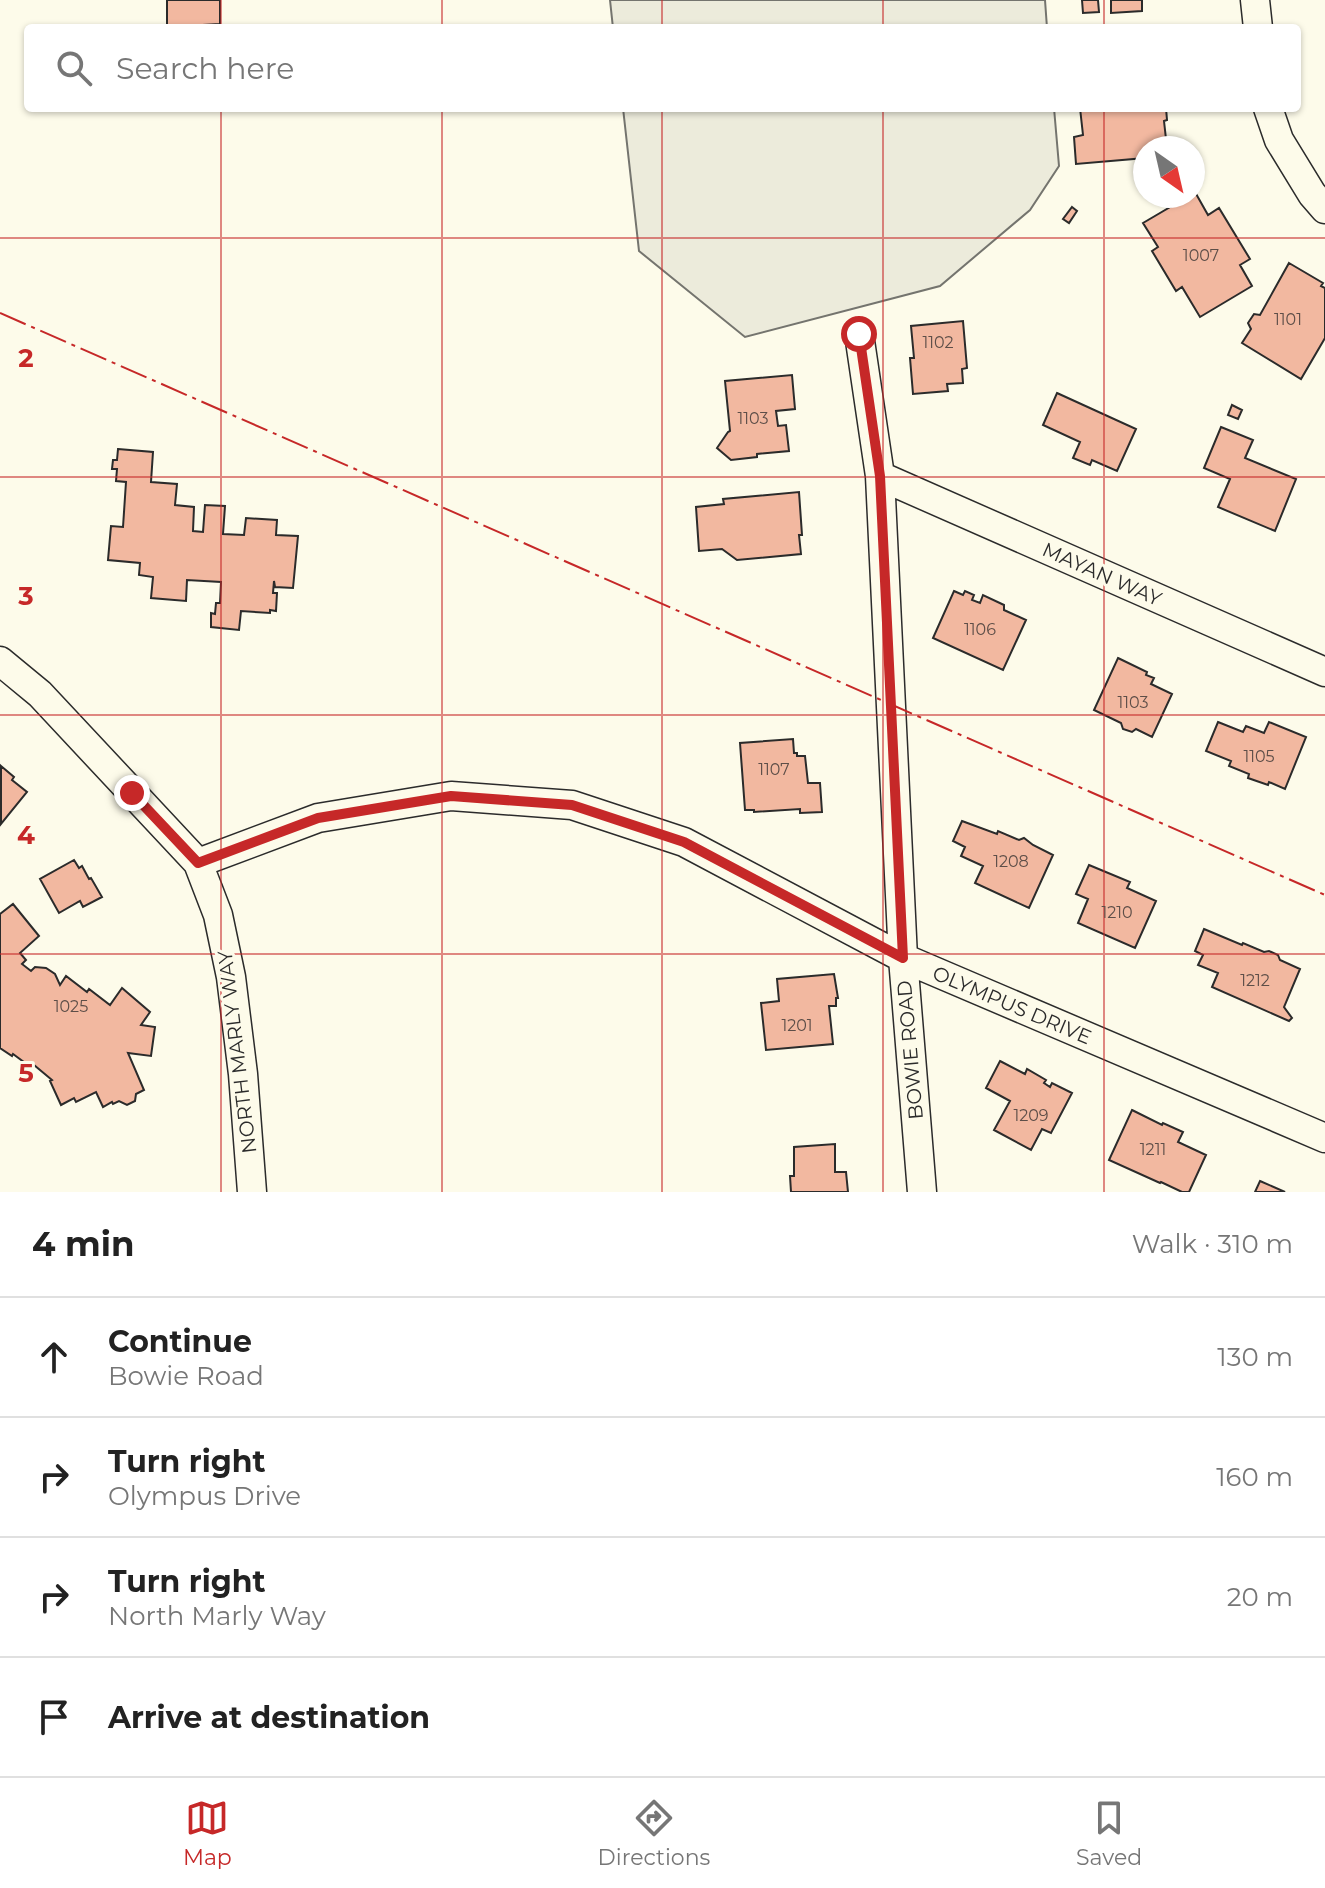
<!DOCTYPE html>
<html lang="en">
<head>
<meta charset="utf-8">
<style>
  body { margin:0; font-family:Montserrat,sans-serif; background:#f2f2f2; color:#222 }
  .compass { position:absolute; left:1133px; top:136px; width:72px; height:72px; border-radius:50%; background:#fff; box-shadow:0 2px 6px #0004; rotate:146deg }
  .stop { position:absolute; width:24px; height:24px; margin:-18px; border:6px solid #c62828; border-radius:50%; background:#fff }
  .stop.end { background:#c62828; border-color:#fff; box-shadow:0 2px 8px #0008 }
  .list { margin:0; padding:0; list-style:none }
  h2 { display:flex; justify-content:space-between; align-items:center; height:104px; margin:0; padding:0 32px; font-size:34px }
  h2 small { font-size:26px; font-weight:400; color:#767676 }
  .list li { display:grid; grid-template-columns:52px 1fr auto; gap:24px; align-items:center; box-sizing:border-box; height:120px; padding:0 32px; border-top:2px solid #e0e0e0 }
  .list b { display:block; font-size:30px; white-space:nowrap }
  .list p { margin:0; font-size:26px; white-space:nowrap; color:#767676 }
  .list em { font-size:26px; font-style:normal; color:#767676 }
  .icon { flex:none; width:44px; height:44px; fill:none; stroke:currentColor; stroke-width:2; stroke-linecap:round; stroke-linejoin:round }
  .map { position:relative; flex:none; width:1325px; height:1192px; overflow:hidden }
  .search { position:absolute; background:#fff; box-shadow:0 2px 6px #0004; left:24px; right:24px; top:24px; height:88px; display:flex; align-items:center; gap:20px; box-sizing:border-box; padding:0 28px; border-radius:8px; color:#767676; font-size:30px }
  .sheet { height:584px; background:#fff }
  nav { display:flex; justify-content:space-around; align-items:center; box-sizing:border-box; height:112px; border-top:2px solid #e0e0e0; background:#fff; font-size:22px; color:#767676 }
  nav a { display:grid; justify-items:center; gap:4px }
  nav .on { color:#c62828 }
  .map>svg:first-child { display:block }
  .green { fill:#ecebdb; stroke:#74746e; stroke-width:2 }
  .building { fill:#f2b8a0; stroke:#2b2b2b; stroke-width:2 }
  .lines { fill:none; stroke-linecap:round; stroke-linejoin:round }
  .minor-casing { stroke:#2b2b2b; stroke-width:31 }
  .minor { stroke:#fdfbea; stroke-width:28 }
  .power { stroke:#c62828; stroke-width:2; stroke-dasharray:28 6 4 6; stroke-linecap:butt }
  .route { stroke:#c62828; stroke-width:10 }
  .grid { fill:none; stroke:#c62828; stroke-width:2; stroke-opacity:0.55 }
  .labels { text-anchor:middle; stroke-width:6; stroke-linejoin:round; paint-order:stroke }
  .number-label { font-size:16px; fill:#5d4e48 }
  .street-label { font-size:20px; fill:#2b2b2b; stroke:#fdfbea }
  .grid-label { font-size:26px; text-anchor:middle; font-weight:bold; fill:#c62828; stroke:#fdfbea; stroke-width:6; stroke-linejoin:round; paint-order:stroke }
</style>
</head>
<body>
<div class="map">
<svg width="1325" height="1192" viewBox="0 0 1325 1192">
  <rect width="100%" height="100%" fill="#fdfbea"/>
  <!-- green -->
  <path class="green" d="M 610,0 L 1045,0 L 1047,28 L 613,28 Z
    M 623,108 L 1054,108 L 1059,166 L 1030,210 L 940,286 L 745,337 L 639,251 Z"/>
  <!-- building -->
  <path class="building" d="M 167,0 L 220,0 L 220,24 L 167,27 Z
    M 1082,0 L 1098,0 L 1099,12 L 1083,13 Z
    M 1111,0 L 1142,0 L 1142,11 L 1111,13 Z
    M 1080,108 L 1166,108 L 1167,120 L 1164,121 L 1166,139 L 1161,139 L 1161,148 L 1145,148 L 1145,158 L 1076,164 L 1074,137 L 1083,135 Z
    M 1195,192 L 1208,215 L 1219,208 L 1250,259 L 1240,265 L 1252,286 L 1200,317 L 1182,287 L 1176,291 L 1152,251 L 1158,247 L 1143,223 L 1189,196 L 1193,196 Z
    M 1072,207 L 1077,211 L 1069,223 L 1063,219 Z
    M 1289,263 L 1323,283 L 1321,286 L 1325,288 L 1325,338 L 1301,379 L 1242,343 L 1251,329 L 1248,323 L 1254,314 L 1260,315 Z
    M 963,321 L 967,368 L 962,369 L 963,383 L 947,384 L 948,391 L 913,394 L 910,358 L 914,358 L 911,326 Z
    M 792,375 L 795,409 L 776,411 L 778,426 L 786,425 L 789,451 L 757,454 L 757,457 L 731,460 L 717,448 L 728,432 L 730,431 L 725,381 Z
    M 1057,393 L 1136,429 L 1117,471 L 1092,460 L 1090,465 L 1073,458 L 1080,442 L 1043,425 Z
    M 1232,405 L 1242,410 L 1238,419 L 1228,415 Z
    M 1221,427 L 1253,440 L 1245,458 L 1296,479 L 1275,531 L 1218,507 L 1230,479 L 1204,468 Z
    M 118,449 L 153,452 L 151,482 L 177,484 L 175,505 L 194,507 L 193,531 L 203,532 L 205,505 L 225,506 L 223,534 L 244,535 L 246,518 L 277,520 L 276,535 L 298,536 L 293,588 L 275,587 L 274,581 L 273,593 L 277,593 L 276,611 L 270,610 L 270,613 L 241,611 L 239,630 L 211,627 L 211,613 L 215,614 L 216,603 L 220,603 L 221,582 L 187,580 L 186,601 L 151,598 L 153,577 L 139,575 L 140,563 L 108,560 L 111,526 L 123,527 L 126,482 L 116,481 L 117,469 L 112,469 L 113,460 L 117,460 Z
    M 799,492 L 802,535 L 799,535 L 801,554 L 737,560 L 722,549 L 699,551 L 696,507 L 724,504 L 723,499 Z
    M 954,591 L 963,595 L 965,591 L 974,595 L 972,600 L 980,603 L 983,595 L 1004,605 L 1004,610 L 1026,620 L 1003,670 L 933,638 Z
    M 1118,658 L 1147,672 L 1146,675 L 1154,678 L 1151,684 L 1172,694 L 1152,737 L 1136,729 L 1132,732 L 1123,729 L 1121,723 L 1094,710 Z
    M 1218,722 L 1243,732 L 1246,726 L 1264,733 L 1269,722 L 1306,737 L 1285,789 L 1269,782 L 1268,785 L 1248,778 L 1249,774 L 1229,766 L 1231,761 L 1206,751 Z
    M 793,739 L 794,753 L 797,753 L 797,756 L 805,756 L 808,783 L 820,783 L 822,812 L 800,813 L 800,809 L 754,812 L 754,810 L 745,810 L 740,743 Z
    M 1,766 L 14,777 L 12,780 L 27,792 L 1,824 Z
    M 962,821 L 997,834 L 998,831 L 1019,840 L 1024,838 L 1033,845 L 1053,855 L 1029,908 L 975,883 L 983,866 L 961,856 L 965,847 L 953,841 Z
    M 74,860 L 79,868 L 82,866 L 89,879 L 91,878 L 102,897 L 83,907 L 80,901 L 59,913 L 40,879 Z
    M 1089,865 L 1130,882 L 1127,888 L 1156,901 L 1135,948 L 1078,923 L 1088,899 L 1076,894 Z
    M 13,904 L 39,936 L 20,953 L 26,960 L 22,964 L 31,971 L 35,967 L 46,968 L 55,974 L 60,985 L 66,976 L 87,992 L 89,989 L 110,1005 L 122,988 L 150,1012 L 141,1025 L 155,1027 L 151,1056 L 128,1053 L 144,1090 L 136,1094 L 135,1101 L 127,1105 L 119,1101 L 113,1104 L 112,1102 L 103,1107 L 96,1092 L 76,1102 L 74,1098 L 61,1105 L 50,1081 L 52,1080 L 34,1065 L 32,1068 L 13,1054 L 12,1056 L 0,1048 L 0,914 Z
    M 1204,929 L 1242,945 L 1243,943 L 1264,952 L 1269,951 L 1278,955 L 1280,960 L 1300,969 L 1284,1007 L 1292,1018 L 1289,1021 L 1212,987 L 1218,973 L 1198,965 L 1203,955 L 1195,951 Z
    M 834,974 L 838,998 L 836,998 L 836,1006 L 829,1006 L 833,1044 L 766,1050 L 761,1003 L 779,1001 L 777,979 Z
    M 1000,1061 L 1025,1074 L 1027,1069 L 1046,1080 L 1044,1083 L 1050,1087 L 1052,1083 L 1072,1093 L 1051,1133 L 1042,1129 L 1031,1150 L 994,1130 L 1010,1101 L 986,1088 Z
    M 1132,1110 L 1162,1125 L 1163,1123 L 1183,1132 L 1178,1142 L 1206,1155 L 1189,1192 L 1182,1192 L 1161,1182 L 1160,1183 L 1109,1160 Z
    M 835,1144 L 835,1172 L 846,1172 L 848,1192 L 791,1192 L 790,1176 L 794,1176 L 794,1147 Z
    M 1260,1181 L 1285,1192 L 1255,1192 Z"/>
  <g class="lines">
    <!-- minor casing -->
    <g class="minor-casing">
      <path id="minor" d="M 1255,0 L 1258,28
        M 1268,108 L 1279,140 L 1312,194 L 1325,209
        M 859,334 L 880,476 L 903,958 L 922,1192
        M 880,476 L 1325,672
        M 0,661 L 40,694 L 198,863 L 218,915 L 231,977 L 243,1074 L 252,1192
        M 198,863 L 318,818 L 451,796 L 572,805 L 684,842 L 903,958 L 1325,1138"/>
    </g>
    <!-- minor -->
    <use href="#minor" class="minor"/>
    <!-- power -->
    <path class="power" d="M 0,313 L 1325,895"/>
  </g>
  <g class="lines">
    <!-- route -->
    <path class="route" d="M 132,793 L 198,863 L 318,818 L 451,796 L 572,805 L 684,842 L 903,958 L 880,476 L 859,334"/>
  </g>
  <!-- grid -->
  <path class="grid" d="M 221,0 L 221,28M 442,0 L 442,28M 662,0 L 662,28M 883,0 L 883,28M 1104,0 L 1104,28M 221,108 L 221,1192M 442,108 L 442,1192M 662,108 L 662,1192M 883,108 L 883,1192M 1104,108 L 1104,1192M 0,238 L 1325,238M 0,477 L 1325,477M 0,715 L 1325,715M 0,954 L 1325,954"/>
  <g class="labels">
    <!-- number labels -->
    <g class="number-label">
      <text x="1201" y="261">1007</text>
      <text x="1288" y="325">1101</text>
      <text x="938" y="348">1102</text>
      <text x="753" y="424">1103</text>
      <text x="980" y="635">1106</text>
      <text x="1133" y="708">1103</text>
      <text x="1259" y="762">1105</text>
      <text x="774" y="775">1107</text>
      <text x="1011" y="867">1208</text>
      <text x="1117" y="918">1210</text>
      <text x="1255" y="986">1212</text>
      <text x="71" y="1012">1025</text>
      <text x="797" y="1031">1201</text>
      <text x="1031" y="1121">1209</text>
      <text x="1153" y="1155">1211</text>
    </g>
    <!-- street labels -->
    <g class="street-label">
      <text transform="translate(1102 574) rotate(24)" y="7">MAYAN WAY</text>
      <text transform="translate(1012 1005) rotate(23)" y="7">OLYMPUS DRIVE</text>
      <text transform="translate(910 1050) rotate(-95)" y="7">BOWIE ROAD</text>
      <text transform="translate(237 1052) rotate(-97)" y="7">NORTH MARLY WAY</text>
    </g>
  </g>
  <g class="grid-label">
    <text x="26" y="367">2</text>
    <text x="26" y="605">3</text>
    <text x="26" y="844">4</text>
    <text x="26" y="1082">5</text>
  </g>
</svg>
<svg class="compass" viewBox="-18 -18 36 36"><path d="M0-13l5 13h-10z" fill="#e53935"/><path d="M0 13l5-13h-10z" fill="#767676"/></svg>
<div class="stop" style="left:859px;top:334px"></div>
<div class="stop end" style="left:132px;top:793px"></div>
<div class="search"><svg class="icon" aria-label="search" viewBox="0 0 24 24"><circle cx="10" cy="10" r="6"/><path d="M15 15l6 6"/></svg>Search here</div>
</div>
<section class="sheet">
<h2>4 min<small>Walk · 310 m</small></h2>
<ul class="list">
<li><svg class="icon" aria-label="ahead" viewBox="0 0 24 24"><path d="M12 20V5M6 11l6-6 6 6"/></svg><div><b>Continue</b><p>Bowie Road</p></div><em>130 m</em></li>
<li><svg class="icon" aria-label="right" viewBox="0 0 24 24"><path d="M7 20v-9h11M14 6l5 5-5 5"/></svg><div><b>Turn right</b><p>Olympus Drive</p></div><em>160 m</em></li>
<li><svg class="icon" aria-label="right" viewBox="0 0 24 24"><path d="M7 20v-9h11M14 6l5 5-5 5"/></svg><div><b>Turn right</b><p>North Marly Way</p></div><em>20 m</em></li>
<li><svg class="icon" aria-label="arrive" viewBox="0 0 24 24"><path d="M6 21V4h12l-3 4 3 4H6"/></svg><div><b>Arrive at destination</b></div></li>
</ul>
</section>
<nav>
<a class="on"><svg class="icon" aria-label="map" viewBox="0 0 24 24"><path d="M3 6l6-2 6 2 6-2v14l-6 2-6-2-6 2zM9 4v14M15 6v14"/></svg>Map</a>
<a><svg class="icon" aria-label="directions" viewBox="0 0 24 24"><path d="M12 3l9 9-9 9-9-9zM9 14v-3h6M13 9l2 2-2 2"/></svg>Directions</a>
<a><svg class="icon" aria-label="saved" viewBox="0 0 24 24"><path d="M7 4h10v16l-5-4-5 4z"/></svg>Saved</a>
</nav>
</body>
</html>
